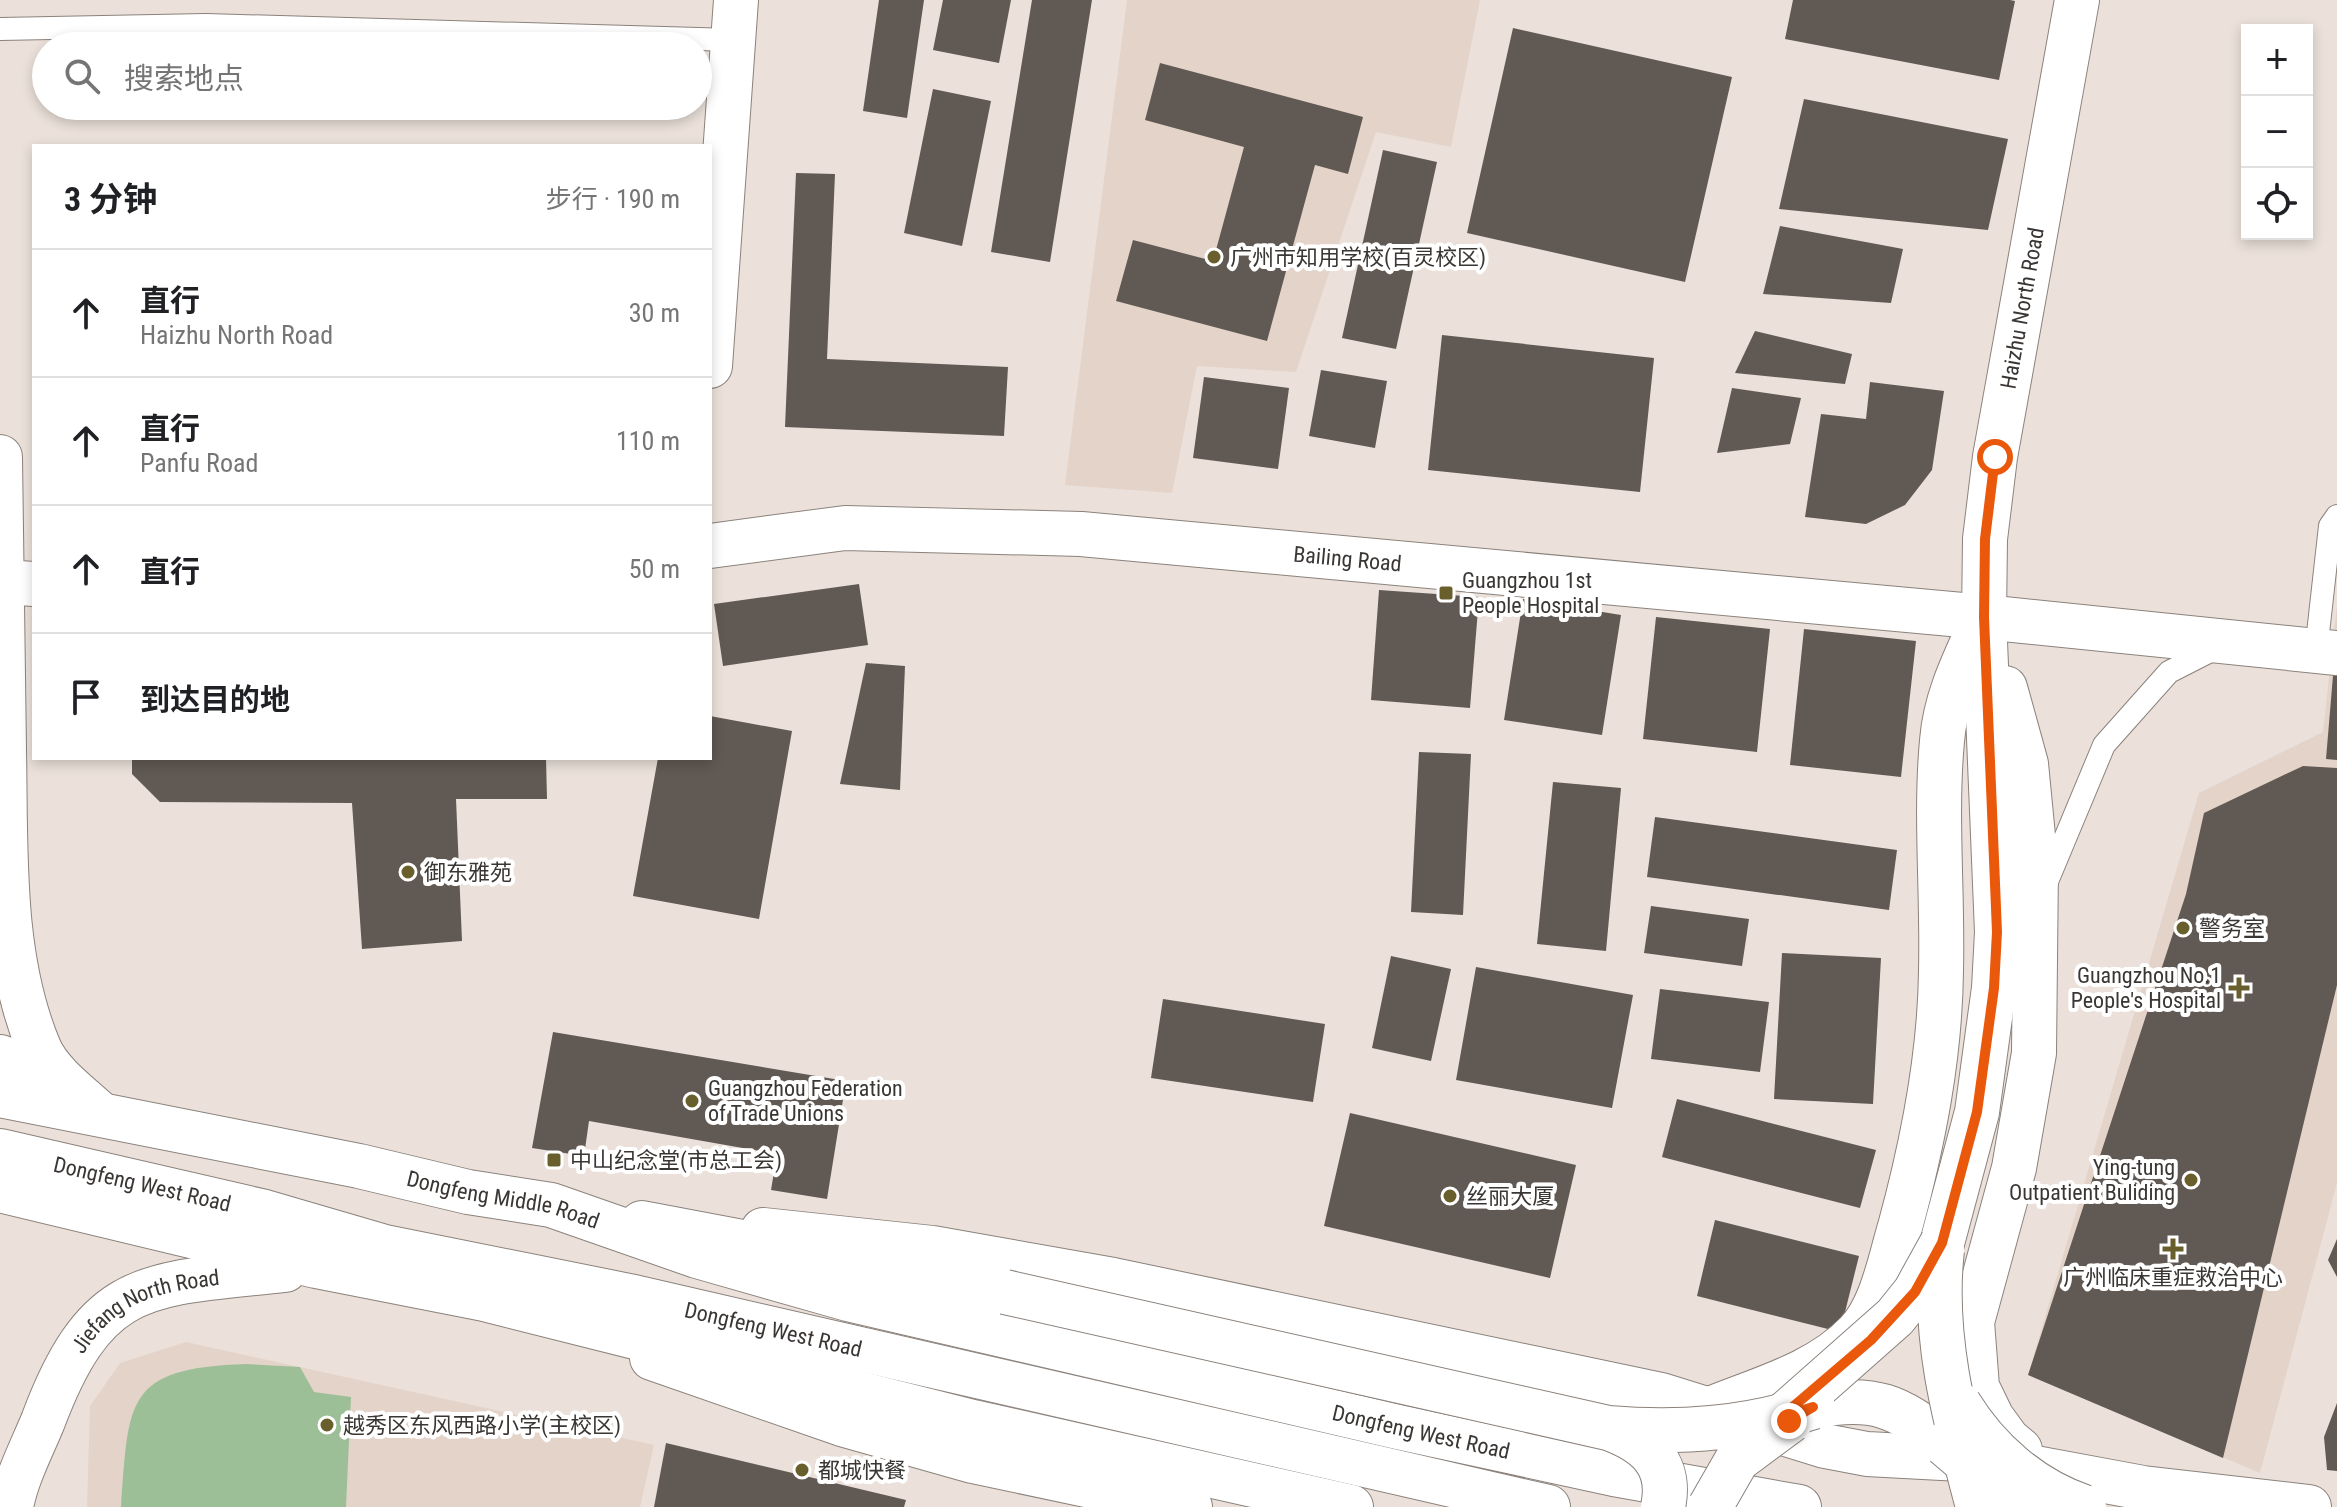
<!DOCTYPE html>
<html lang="zh">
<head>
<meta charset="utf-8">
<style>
  body { margin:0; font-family:"Roboto Condensed","Noto Sans SC",sans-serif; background:#f6f6f6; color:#202124 }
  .controls { position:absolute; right:24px; top:24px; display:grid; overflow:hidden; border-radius:0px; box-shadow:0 4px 12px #0003 }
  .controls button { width:72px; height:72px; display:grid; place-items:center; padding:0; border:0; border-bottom:2px solid #e0e0e0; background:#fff; color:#202124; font:40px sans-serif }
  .stop { position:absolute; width:24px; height:24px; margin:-18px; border:6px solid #ea580c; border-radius:50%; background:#fff }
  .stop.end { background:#ea580c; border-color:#fff; box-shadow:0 2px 8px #0008 }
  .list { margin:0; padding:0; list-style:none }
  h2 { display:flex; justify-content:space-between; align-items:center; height:104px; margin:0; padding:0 32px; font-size:34px }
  h2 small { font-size:26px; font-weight:400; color:#757577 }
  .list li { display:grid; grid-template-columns:52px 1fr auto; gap:24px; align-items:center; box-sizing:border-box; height:128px; padding:0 32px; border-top:2px solid #e0e0e0 }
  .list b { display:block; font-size:30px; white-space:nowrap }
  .list p { margin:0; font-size:26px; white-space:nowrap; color:#757577 }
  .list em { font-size:26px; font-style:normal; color:#757577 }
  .icon { flex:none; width:44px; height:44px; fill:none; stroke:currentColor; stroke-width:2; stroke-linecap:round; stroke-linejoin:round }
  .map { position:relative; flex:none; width:2337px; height:1507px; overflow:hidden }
  .search { position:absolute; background:#fff; box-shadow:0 4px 12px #0003; left:32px; top:32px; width:680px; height:88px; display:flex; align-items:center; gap:20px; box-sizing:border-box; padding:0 28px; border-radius:44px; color:#757577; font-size:30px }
  .panel { position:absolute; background:#fff; box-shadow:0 4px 12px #0003; left:32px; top:144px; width:680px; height:616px; border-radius:0px }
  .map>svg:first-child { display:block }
  .built { fill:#e4d3c8 }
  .green { fill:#9dbf97 }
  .building { fill:#615953 }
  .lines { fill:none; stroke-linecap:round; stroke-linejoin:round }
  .service-casing { stroke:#8b827c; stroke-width:24 }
  .minor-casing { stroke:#8b827c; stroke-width:46 }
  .tertiary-casing { stroke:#8b827c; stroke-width:46 }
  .secondary-casing { stroke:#8b827c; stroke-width:46 }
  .trunk-casing { stroke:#8b827c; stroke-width:46 }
  .service { stroke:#fff; stroke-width:22 }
  .minor { stroke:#fff; stroke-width:44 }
  .tertiary { stroke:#fff; stroke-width:44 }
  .secondary { stroke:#fff; stroke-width:44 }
  .trunk { stroke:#fff; stroke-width:44 }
  .tertiary-bridge-casing { stroke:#8b827c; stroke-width:46; stroke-linecap:butt }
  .secondary-bridge-casing { stroke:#8b827c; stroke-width:46; stroke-linecap:butt }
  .tertiary-bridge { stroke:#fff; stroke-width:44 }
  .secondary-bridge { stroke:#fff; stroke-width:44 }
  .route { stroke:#ea580c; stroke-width:10 }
  .poi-dot { fill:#695f2c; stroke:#fff; stroke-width:3 }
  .labels { text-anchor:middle; stroke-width:8; stroke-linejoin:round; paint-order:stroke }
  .poi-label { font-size:22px; fill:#3a3634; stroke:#fff; text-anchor:start }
  .street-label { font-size:22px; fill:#3a3634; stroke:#fff }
</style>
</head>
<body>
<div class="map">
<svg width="2337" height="1507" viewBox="0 0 2337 1507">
  <rect width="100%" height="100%" fill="#ebe1da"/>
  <!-- built -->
  <path class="built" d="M 1127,0 L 1480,0 L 1451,147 L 1376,132 L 1296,372 L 1197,366 L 1172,493 L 1065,485 Z
    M 2337,605 L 2337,1183 L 2260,1473 L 2028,1375 L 2199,793 L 2323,732 Z
    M 186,1342 L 654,1445 L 640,1507 L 87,1507 L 90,1406 L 120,1363 Z"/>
  <!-- green -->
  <path class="green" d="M 246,1364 L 300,1367 L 314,1392 L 351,1397 L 346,1507 L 121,1507 C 129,1400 125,1368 246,1364 Z"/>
  <!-- building -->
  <path class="building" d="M 879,0 L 924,0 L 907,118 L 863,111 Z
    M 943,0 L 1011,0 L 999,63 L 933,50 Z
    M 1032,0 L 1092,0 L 1050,262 L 991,252 Z
    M 1793,0 L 2010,0 L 2015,1 L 1999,80 L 1785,39 Z
    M 1513,28 L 1732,77 L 1685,282 L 1467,233 Z
    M 1160,63 L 1363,117 L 1348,174 L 1315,165 L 1267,341 L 1116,301 L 1133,240 L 1213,261 L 1244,147 L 1145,120 Z
    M 933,89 L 991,101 L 962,246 L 904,233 Z
    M 1804,99 L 2008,139 L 1988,230 L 1779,209 Z
    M 1383,150 L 1437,162 L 1396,349 L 1342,338 Z
    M 796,173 L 835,174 L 827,359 L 1008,367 L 1004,436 L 785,427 Z
    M 1780,226 L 1903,249 L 1891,303 L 1763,294 Z
    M 1755,331 L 1852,354 L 1845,384 L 1735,373 Z
    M 1442,335 L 1654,358 L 1640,492 L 1428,470 Z
    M 1321,370 L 1387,381 L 1375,448 L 1309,436 Z
    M 1204,377 L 1289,388 L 1278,469 L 1193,458 Z
    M 1870,382 L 1944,391 L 1932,470 L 1905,505 L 1866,524 L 1805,517 L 1821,414 L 1866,419 Z
    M 1732,388 L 1801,398 L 1790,444 L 1717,453 Z
    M 859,584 L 868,645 L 723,666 L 714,604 Z
    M 1379,590 L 1479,597 L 1470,708 L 1371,700 Z
    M 1523,599 L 1621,615 L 1602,735 L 1504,720 Z
    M 1656,617 L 1770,629 L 1757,752 L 1643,739 Z
    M 1804,629 L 1916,641 L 1901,777 L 1790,765 Z
    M 2335,652 L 2337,652 L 2337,760 L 2326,759 Z
    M 866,663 L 905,666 L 900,790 L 840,784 Z
    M 710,716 L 792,731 L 759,919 L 633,896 L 658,758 L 710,758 Z
    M 1419,752 L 1471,754 L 1463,915 L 1411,912 Z
    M 132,758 L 546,758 L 547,799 L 456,799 L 462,941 L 362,949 L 352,803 L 160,802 L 132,774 Z
    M 2303,766 L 2337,768 L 2337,985 L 2223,1458 L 2028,1375 L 2186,894 L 2204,813 Z
    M 1553,782 L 1621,788 L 1606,951 L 1537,944 Z
    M 1655,817 L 1897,850 L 1889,910 L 1647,877 Z
    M 1651,906 L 1749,919 L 1742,966 L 1644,953 Z
    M 1782,953 L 1881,958 L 1873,1104 L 1774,1099 Z
    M 1391,956 L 1451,969 L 1431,1061 L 1372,1048 Z
    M 1476,967 L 1633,995 L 1612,1108 L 1456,1080 Z
    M 1660,989 L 1769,1002 L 1760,1072 L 1651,1059 Z
    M 1163,999 L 1325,1024 L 1313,1102 L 1151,1078 Z
    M 553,1032 L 846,1081 L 827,1199 L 771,1190 L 777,1154 L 589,1121 L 584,1156 L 532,1148 Z
    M 1677,1099 L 1876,1150 L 1860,1208 L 1662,1157 Z
    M 1350,1113 L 1576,1165 L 1550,1278 L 1324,1226 Z
    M 1715,1220 L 1859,1256 L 1840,1332 L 1697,1296 Z
    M 2337,1239 L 2337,1277 L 2328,1260 Z
    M 2337,1403 L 2337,1471 L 2327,1470 L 2324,1437 Z
    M 666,1443 L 906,1500 L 904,1507 L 654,1507 Z"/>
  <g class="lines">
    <!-- service casing -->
    <g class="service-casing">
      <path id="service" d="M 0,29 L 206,25 L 733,40
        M 2316,651 L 2330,526 L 2337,516
        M 2046,884 L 2104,745 L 2169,672 L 2216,648"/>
    </g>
    <!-- minor casing -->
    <g class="minor-casing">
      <path id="minor" d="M 1984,617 L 2337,653"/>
    </g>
    <!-- tertiary casing -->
    <g class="tertiary-casing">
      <g id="tertiary">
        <path d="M 710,366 L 736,0"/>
        <path id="s1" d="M 710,546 L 845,528 L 1081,534 L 1984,617"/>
        <path d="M 2,582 L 34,584"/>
        <path d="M 2005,688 L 2026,764 L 2036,867 L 2034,1053 L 2014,1168 L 1972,1322 L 1977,1387 L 1992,1418 L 2008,1440 L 2020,1450"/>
        <path d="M 763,1230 L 932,1248 L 1113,1280 L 1661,1395 L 1825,1446 L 1867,1454 L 1998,1461 L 2143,1488 L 2309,1507"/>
        <path id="s2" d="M 1942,1243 L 1977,1112 L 1994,988 L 1997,932 L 1984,617 L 1985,539 L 1995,457 L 2077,0"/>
        <path d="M 652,1358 L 842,1424 L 973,1461 L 1190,1507"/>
        <path d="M 1708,1410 C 1759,1389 1818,1374 1857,1333 C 1882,1307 1890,1260 1900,1227 C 1923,1143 1940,1058 1941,971 C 1943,895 1935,816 1942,741 C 1945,700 1963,663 1980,626"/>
      </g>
    </g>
    <!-- secondary casing -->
    <g class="secondary-casing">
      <g id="secondary">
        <path d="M 0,457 C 1,554 3,651 4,749 C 6,847 0,955 39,1048 C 50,1074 80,1095 100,1114"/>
        <path d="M 0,1057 L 31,1068 L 62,1087"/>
        <path d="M 0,1190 L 316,1266 L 484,1299 L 973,1422 L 1351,1507"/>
        <path d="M 642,1223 L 1005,1292"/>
        <path d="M 1813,1407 C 1871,1394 1901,1406 1945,1444"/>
        <path id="s3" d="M 11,1507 C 16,1478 32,1448 43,1421 C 97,1277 147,1285 285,1270"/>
      </g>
    </g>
    <!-- trunk casing -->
    <g class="trunk-casing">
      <g id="trunk">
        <path id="s4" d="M 0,1095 L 359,1166 L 468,1192 L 551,1205 L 697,1256 L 848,1299 L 1398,1427 L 1614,1474 L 1799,1507"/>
        <path id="s5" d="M 0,1151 L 265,1212 L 385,1247 L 629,1296 L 1548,1507"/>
      </g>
    </g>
    <!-- service -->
    <use href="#service" class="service"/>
    <!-- minor -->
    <use href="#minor" class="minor"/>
    <!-- tertiary -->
    <use href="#tertiary" class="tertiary"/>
    <!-- secondary -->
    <use href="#secondary" class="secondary"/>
    <!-- trunk -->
    <use href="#trunk" class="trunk"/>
    <!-- tertiary-bridge casing -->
    <g class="tertiary-bridge-casing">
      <path id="tertiary-bridge" d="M 1942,1250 C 1932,1337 1955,1420 1977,1503
        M 1959,1404 C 1988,1451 2031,1489 2084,1507
        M 1774,1424 L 1895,1317 L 1915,1292 L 1942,1243"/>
    </g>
    <!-- secondary-bridge casing -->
    <g class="secondary-bridge-casing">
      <path id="secondary-bridge" d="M 1005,1292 L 1608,1428 C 1679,1434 1745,1429 1813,1407
        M 1611,1429 C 1648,1443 1672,1465 1663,1507
        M 1945,1444 C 1980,1474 2007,1500 2054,1507
        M 1710,1507 L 1737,1460 L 1791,1420"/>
    </g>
    <!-- tertiary-bridge -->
    <use href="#tertiary-bridge" class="tertiary-bridge"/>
    <!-- secondary-bridge -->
    <use href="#secondary-bridge" class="secondary-bridge"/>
  </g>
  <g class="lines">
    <!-- route -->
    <path class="route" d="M 1789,1421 L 1813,1407 L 1781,1417 L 1871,1340 L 1915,1292 L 1942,1243 L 1977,1112 L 1994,988 L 1997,932 L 1984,617 L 1985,539 L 1995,457"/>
  </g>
  <!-- markers -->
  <g class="poi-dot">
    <circle cx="1214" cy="257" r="8"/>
    <rect x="1438" y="585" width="16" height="16" rx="4"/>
    <circle cx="408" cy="872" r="8"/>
    <circle cx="2183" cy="928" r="8"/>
    <path d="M2235 976h8v8h8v8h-8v8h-8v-8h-8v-8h8z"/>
    <circle cx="692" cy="1101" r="8"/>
    <rect x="546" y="1152" width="16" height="16" rx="4"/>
    <circle cx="2191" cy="1180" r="8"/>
    <circle cx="1450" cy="1196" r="8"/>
    <path d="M2169 1237h8v8h8v8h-8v8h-8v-8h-8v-8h8z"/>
    <circle cx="327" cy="1425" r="8"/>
    <circle cx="802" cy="1470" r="8"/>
  </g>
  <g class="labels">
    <!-- poi labels -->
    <g class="poi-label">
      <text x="1230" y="265">广州市知用学校(百灵校区)</text>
      <text x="1462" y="588">Guangzhou 1st<tspan x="1462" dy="25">People Hospital</tspan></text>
      <text x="424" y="880">御东雅苑</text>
      <text x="2199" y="936">警务室</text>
      <text x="2221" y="983" text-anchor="end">Guangzhou No.1<tspan x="2221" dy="25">People's Hospital</tspan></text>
      <text x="708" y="1096">Guangzhou Federation<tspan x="708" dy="25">of Trade Unions</tspan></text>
      <text x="570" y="1168">中山纪念堂(市总工会)</text>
      <text x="2175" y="1175" text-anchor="end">Ying-tung<tspan x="2175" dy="25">Outpatient Buliding</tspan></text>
      <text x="1466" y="1204">丝丽大厦</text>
      <text x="2173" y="1285" text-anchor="middle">广州临床重症救治中心</text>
      <text x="343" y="1433">越秀区东风西路小学(主校区)</text>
      <text x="818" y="1478">都城快餐</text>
    </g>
    <!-- street labels -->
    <g class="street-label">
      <text dy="8" stroke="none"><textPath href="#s2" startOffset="944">Haizhu North Road</textPath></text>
      <text dy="8" stroke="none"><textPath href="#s1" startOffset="640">Bailing Road</textPath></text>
      <text dy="8" stroke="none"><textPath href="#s5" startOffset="146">Dongfeng West Road</textPath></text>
      <text dy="8" stroke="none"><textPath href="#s4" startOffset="514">Dongfeng Middle Road</textPath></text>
      <text dy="8" stroke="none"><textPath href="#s3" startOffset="254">Jiefang North Road</textPath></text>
      <text dy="8" stroke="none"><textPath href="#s5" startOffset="794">Dongfeng West Road</textPath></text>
      <text dy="8" stroke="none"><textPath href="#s4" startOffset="1462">Dongfeng West Road</textPath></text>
    </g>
  </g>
</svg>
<div class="controls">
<button>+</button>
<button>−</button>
<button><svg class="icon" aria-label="locate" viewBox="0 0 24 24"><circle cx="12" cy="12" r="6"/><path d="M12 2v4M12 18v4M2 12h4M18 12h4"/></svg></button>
</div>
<div class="stop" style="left:1995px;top:457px"></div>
<div class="stop end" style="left:1789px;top:1421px"></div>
<div class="search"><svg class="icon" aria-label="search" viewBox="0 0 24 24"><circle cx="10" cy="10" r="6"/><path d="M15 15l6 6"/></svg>搜索地点</div>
<section class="panel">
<h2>3 分钟<small>步行 · 190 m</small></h2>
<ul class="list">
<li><svg class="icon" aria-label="ahead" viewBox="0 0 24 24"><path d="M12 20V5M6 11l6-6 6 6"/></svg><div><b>直行</b><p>Haizhu North Road</p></div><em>30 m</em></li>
<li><svg class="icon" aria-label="ahead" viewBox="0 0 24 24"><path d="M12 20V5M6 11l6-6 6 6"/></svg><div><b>直行</b><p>Panfu Road</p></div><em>110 m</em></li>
<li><svg class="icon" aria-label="ahead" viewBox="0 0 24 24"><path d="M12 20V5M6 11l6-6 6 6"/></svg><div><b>直行</b></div><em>50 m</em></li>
<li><svg class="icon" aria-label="arrive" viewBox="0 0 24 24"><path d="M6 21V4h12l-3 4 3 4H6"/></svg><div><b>到达目的地</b></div></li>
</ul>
</section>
</div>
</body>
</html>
